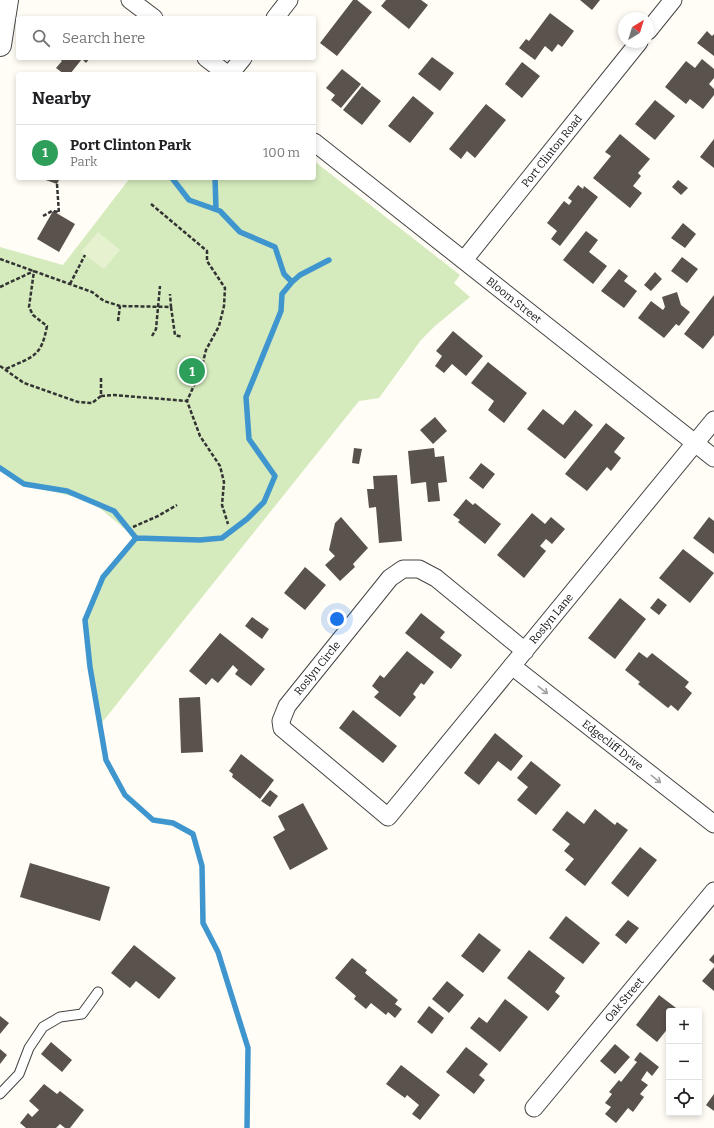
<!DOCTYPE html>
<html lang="en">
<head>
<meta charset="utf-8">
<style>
  body { margin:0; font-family:Bitter,serif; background:#f2f2f2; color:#202124 }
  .controls { position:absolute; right:12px; bottom:12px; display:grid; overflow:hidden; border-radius:4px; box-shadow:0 2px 6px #0003 }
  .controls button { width:36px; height:36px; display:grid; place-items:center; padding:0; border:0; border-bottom:1px solid #e0e0e0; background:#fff; color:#202124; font:20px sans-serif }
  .compass { position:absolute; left:618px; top:12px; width:36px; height:36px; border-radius:50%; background:#fff; box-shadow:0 2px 6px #0003; rotate:38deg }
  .you { position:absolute; left:337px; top:619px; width:14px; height:14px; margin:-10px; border:3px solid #fff; border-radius:50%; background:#1a73e8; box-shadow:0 0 0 6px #1a73e833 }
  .badge { display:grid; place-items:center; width:26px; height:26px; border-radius:50%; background:#c4262e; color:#fff; font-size:13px; font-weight:700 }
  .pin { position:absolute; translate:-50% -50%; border:2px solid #fff; box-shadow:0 1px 4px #0006 }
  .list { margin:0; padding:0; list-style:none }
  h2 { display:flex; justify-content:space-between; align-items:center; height:52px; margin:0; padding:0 16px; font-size:17px }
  h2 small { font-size:13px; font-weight:400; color:#757577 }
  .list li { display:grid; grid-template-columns:26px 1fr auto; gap:12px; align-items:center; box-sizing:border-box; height:56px; padding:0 16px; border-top:1px solid #e0e0e0 }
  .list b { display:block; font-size:15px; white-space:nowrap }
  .list p { margin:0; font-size:13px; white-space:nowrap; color:#757577 }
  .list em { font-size:13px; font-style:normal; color:#757577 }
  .icon { flex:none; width:22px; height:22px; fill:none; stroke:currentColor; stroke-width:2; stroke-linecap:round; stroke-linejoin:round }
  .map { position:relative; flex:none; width:714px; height:1128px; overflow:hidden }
  .search { position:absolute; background:#fff; box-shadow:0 2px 6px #0003; left:16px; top:16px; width:300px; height:44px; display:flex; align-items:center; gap:10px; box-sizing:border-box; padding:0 14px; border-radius:4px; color:#757577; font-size:15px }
  .panel { position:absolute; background:#fff; box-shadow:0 2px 6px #0003; left:16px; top:72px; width:300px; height:108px; border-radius:4px }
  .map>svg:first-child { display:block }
  .green { fill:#d5ebbd }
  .pitch { fill:#e6f2cf }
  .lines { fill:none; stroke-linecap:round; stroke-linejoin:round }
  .stream { stroke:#3f96cf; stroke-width:5.5 }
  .building { fill:#5a524d }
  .service-casing { stroke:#444; stroke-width:11 }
  .minor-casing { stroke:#444; stroke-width:19 }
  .tertiary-casing { stroke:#444; stroke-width:24 }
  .path { stroke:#333; stroke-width:2.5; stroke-dasharray:4 2; stroke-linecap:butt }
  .service { stroke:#fff; stroke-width:9 }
  .minor { stroke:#fff; stroke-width:17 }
  .tertiary { stroke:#fff; stroke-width:22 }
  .oneway { stroke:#a0a0a0 }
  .labels { text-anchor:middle; stroke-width:4; stroke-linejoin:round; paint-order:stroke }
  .street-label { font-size:11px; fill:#111; stroke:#fff }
</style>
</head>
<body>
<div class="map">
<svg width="714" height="1128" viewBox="0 0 714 1128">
  <rect width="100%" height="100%" fill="#fffdf5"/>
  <!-- green -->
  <path class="green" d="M 314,161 L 460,275 L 454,283 L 470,297 L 435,326 L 421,340 L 379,398 L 359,401 L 100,725 L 85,620 L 103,577 L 136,538 L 91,501 L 24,484 L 0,468 L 0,247 L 63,265 L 130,178 L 314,178 Z"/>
  <!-- pitch -->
  <path class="pitch" d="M 98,232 L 120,250 L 104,269 L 81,252 Z"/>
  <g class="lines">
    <!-- stream -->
    <path class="stream" d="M 215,178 L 216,209
      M 292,282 L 300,275 L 329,260
      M 0,468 L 24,484 L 67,491 L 114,511 L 136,538 L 103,577 L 85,620 L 90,667 L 106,760 L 125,795 L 153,820 L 173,823 L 193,834 L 202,866 L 203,923 L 218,952 L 248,1048 L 247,1128
      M 136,538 L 200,540 L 222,538 L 247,519 L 264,502 L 275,476 L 249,439 L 246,397 L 281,311 L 282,294 L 292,282 L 284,274 L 275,247 L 240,232 L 220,211 L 189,200 L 172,178"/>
  </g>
  <!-- building -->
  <path class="building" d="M 353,0 L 357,0 L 372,12 L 337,56 L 320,43 Z
    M 386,0 L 421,0 L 428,5 L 409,29 L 381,6 Z
    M 580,0 L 600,0 L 592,10 Z
    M 550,13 L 574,31 L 562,47 L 558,44 L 552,52 L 545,46 L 535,60 L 519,48 L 526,39 L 529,41 Z
    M 707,31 L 712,36 L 714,34 L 714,56 L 697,43 Z
    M 432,57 L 454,73 L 440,91 L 418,74 Z
    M 58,58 L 90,58 L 86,63 L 82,59 L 70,74 L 64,74 L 56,68 L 62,61 Z
    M 702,59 L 714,69 L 714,78 L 709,84 L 714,89 L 714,95 L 703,109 L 690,99 L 686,104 L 665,87 L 686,61 L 695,68 Z
    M 522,62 L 540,76 L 522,98 L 505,84 Z
    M 342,69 L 361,84 L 341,108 L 331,100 L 335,95 L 326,88 Z
    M 362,86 L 381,101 L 362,125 L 343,110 Z
    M 413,96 L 434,113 L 410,143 L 388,126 Z
    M 655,100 L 675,116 L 655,140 L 635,124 Z
    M 486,104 L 506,120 L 475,158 L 467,151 L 461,159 L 449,149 Z
    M 620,134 L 650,159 L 638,173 L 641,176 L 633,186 L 642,193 L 630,208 L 593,178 L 611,156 L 605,152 Z
    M 714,139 L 714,168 L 700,157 Z
    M 40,178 L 60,178 L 57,184 Z
    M 678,180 L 688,188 L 681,195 L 672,187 Z
    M 578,185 L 583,189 L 584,186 L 598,197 L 560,246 L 551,239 L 557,231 L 547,223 L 564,201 L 569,205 L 572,201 L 568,198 Z
    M 53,211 L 75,224 L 59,252 L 37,239 Z
    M 683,223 L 696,234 L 685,248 L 671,238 Z
    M 586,231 L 598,240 L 589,252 L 607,266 L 593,284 L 563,260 Z
    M 682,257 L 698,269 L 687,283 L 671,271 Z
    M 619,269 L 628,276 L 624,281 L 637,291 L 624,308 L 601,291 Z
    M 655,272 L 662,279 L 651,291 L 644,285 Z
    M 677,292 L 681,305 L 690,312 L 679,326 L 676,324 L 664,338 L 638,318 L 651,301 L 663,310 L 665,307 L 662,297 Z
    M 714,295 L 714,335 L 703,349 L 684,334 Z
    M 453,331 L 483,356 L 466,376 L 452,364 L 444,373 L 435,366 L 442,356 L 436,351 Z
    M 488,362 L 527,393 L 504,423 L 488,410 L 494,401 L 471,383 Z
    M 543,409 L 563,425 L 575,410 L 593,425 L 565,459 L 527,429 Z
    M 435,417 L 447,431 L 433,444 L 420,430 Z
    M 606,423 L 625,438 L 614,452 L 621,458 L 611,471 L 607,467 L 587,491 L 565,474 Z
    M 354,448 L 362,449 L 359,464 L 352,463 Z
    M 434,448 L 435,457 L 444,456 L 447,482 L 438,483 L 440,501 L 428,502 L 426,482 L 411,484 L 408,451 Z
    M 481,463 L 495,474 L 483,489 L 469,478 Z
    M 397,475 L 402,541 L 379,543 L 376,507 L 369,508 L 367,489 L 374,489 L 373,476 Z
    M 466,499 L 473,505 L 475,503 L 501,524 L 485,544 L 458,522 L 460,520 L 453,515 Z
    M 532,513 L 545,524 L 551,517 L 565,529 L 552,544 L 546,539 L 540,546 L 546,551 L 524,578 L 497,555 Z
    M 341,517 L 368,548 L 353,564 L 355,567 L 340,581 L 325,565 L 335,556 L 329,550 L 335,523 Z
    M 709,517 L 714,521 L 714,554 L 693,538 Z
    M 683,549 L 714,573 L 690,603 L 659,578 Z
    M 305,567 L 326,585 L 305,610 L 284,593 Z
    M 620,598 L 646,619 L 615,659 L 588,638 Z
    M 658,598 L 667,605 L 659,615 L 650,608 Z
    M 421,613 L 445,632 L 440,638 L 462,655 L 451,669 L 405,633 Z
    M 252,617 L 269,629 L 262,639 L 245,626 Z
    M 220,633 L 265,669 L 251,686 L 235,674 L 238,670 L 233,665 L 218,683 L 212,678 L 206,685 L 189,671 Z
    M 407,651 L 434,672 L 424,685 L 421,683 L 413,694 L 416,697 L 400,717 L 374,697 L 379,692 L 372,686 L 380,675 L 384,678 Z
    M 639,652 L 647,658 L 652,653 L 689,682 L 685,687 L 692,693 L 678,711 L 671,705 L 668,708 L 638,684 L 640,682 L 625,670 Z
    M 200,697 L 203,752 L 181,753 L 179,698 Z
    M 353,710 L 397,746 L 383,763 L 339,728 Z
    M 495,733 L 523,756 L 511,771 L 498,761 L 479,785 L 464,773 Z
    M 241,754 L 274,780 L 260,799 L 232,777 L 233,774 L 229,771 Z
    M 531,761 L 561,785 L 536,815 L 517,800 L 528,787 L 517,778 Z
    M 270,790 L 278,796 L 270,807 L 261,801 Z
    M 303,803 L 328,849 L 290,870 L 273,837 L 285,830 L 278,816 Z
    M 595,809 L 615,825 L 617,822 L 628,830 L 585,886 L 565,870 L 574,859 L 564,851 L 570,844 L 552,830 L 567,811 L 584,824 Z
    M 640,847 L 657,860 L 628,897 L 611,883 Z
    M 30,863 L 110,887 L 100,921 L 20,897 Z
    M 566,916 L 600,943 L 583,964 L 549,938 Z
    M 628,920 L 639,928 L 626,944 L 615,935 Z
    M 479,933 L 501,950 L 483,973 L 461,956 Z
    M 134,945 L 176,978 L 159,999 L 136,981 L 130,988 L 111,973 Z
    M 529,950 L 565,978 L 555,992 L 560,996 L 548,1011 L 507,978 Z
    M 714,954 L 714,964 L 709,960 Z
    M 352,958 L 367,970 L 365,973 L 398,1000 L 395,1004 L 402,1009 L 395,1018 L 388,1012 L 386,1015 L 371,1003 L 366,1009 L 354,999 L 356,996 L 335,978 Z
    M 714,967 L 714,991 L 702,981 Z
    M 447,981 L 464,995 L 449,1013 L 432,999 Z
    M 659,995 L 680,1011 L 669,1011 L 669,1027 L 657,1042 L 636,1025 Z
    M 505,999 L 528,1017 L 500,1052 L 470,1028 L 479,1017 L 487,1023 Z
    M 429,1006 L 444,1018 L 432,1034 L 417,1022 Z
    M 0,1016 L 9,1023 L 0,1034 Z
    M 51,1042 L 72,1060 L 62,1072 L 41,1054 Z
    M 615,1044 L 630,1057 L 615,1074 L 600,1061 Z
    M 466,1047 L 488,1064 L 479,1075 L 485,1080 L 474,1094 L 446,1072 Z
    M 0,1049 L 7,1055 L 0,1064 Z
    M 640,1052 L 659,1067 L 652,1076 L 647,1071 L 641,1080 L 648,1085 L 640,1094 L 644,1097 L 633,1112 L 628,1108 L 616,1123 L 605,1114 L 611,1107 L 605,1103 L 612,1094 L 609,1092 L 619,1080 L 621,1082 L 637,1062 L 634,1060 Z
    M 401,1065 L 440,1095 L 420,1120 L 412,1114 L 419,1105 L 407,1095 L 405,1098 L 386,1084 Z
    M 44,1084 L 57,1094 L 60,1091 L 84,1110 L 70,1128 L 65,1128 L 60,1124 L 56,1128 L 26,1128 L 20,1123 L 28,1113 L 32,1117 L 39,1110 L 29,1101 Z
    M 714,1094 L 714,1111 L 706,1105 Z"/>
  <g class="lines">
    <!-- service casing -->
    <g class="service-casing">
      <path id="service" d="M 0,1094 L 19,1074 L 29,1048 L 43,1027 L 60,1017 L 82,1014 L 98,992"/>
    </g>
    <!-- minor casing -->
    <g class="minor-casing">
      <g id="minor">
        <path d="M 130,0 L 154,18"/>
        <path d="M 275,18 L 289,0"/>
        <path d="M 648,31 L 673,0"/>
        <path d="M 206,58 L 227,74"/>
        <path d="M 230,74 L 243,58"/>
        <path id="s1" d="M 314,142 L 714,458"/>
        <path id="s2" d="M 464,260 L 639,42"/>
        <path id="s3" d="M 525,651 L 436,578 L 419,569 L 403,569 L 390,578 L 287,706 L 281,721 L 282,728 L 388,817 L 714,420"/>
        <path id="s4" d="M 512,666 L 714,824"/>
        <path id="s5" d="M 534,1108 L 714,891"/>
      </g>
    </g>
    <!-- tertiary casing -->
    <g class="tertiary-casing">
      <path id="tertiary" d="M 0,45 L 7,0"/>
    </g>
    <!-- path -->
    <path class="path" d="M 57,184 L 59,214
      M 151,204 L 207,251 L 207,261 L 225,288 L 224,306 L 219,326 L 206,350 L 201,370 L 187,401 L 200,436 L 220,466 L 224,482 L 222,505 L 228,524
      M 43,216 L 52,211 L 59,212
      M 0,259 L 92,292 L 104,301 L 120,306 L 171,307 L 170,294
      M 70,284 L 85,255
      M 0,287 L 34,271
      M 171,307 L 175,335 L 182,337
      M 118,321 L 120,306
      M 152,336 L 156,329 L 160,286
      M 0,366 L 24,383 L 78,402 L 92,403 L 101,396 L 101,377
      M 6,369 C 33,356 41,358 47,326 L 33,315 L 29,307 L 34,271
      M 101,396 L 114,395 L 187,401
      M 133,527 L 158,516 L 177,505"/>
    <!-- service -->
    <use href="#service" class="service"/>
    <!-- minor -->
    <use href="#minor" class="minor"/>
    <!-- tertiary -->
    <use href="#tertiary" class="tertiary"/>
  </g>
  <!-- one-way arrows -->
  <defs><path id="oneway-shaft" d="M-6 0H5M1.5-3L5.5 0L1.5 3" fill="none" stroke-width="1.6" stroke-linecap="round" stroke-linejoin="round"/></defs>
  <g class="oneway">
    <use href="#oneway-shaft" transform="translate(543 690) rotate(38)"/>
    <use href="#oneway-shaft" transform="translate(656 779) rotate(38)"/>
  </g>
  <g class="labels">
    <!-- street labels -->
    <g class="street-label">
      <text dy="4" stroke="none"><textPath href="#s2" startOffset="140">Port Clinton Road</textPath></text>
      <text dy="4" stroke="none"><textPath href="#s1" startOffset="255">Bloom Street</textPath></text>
      <text dy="4" stroke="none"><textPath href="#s3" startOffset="749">Roslyn Lane</textPath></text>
      <text transform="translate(317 668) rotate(-51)" y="4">Roslyn Circle</text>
      <text dy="4" stroke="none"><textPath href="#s4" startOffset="128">Edgecliff Drive</textPath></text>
      <text dy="4" stroke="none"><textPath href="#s5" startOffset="141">Oak Street</textPath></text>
    </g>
  </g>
</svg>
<div class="controls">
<button>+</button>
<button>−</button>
<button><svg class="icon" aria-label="locate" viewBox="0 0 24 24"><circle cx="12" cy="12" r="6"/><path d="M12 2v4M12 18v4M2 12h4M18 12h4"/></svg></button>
</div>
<svg class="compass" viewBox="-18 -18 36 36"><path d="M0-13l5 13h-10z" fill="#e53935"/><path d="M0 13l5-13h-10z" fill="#757577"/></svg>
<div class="you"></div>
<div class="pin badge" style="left:192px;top:371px;background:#2e9e5b">1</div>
<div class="search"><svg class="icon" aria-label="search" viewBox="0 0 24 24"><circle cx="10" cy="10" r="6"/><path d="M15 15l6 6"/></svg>Search here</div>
<section class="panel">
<h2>Nearby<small></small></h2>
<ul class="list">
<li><span class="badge" style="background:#2e9e5b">1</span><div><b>Port Clinton Park</b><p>Park</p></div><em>100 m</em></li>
</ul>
</section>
</div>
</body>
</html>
